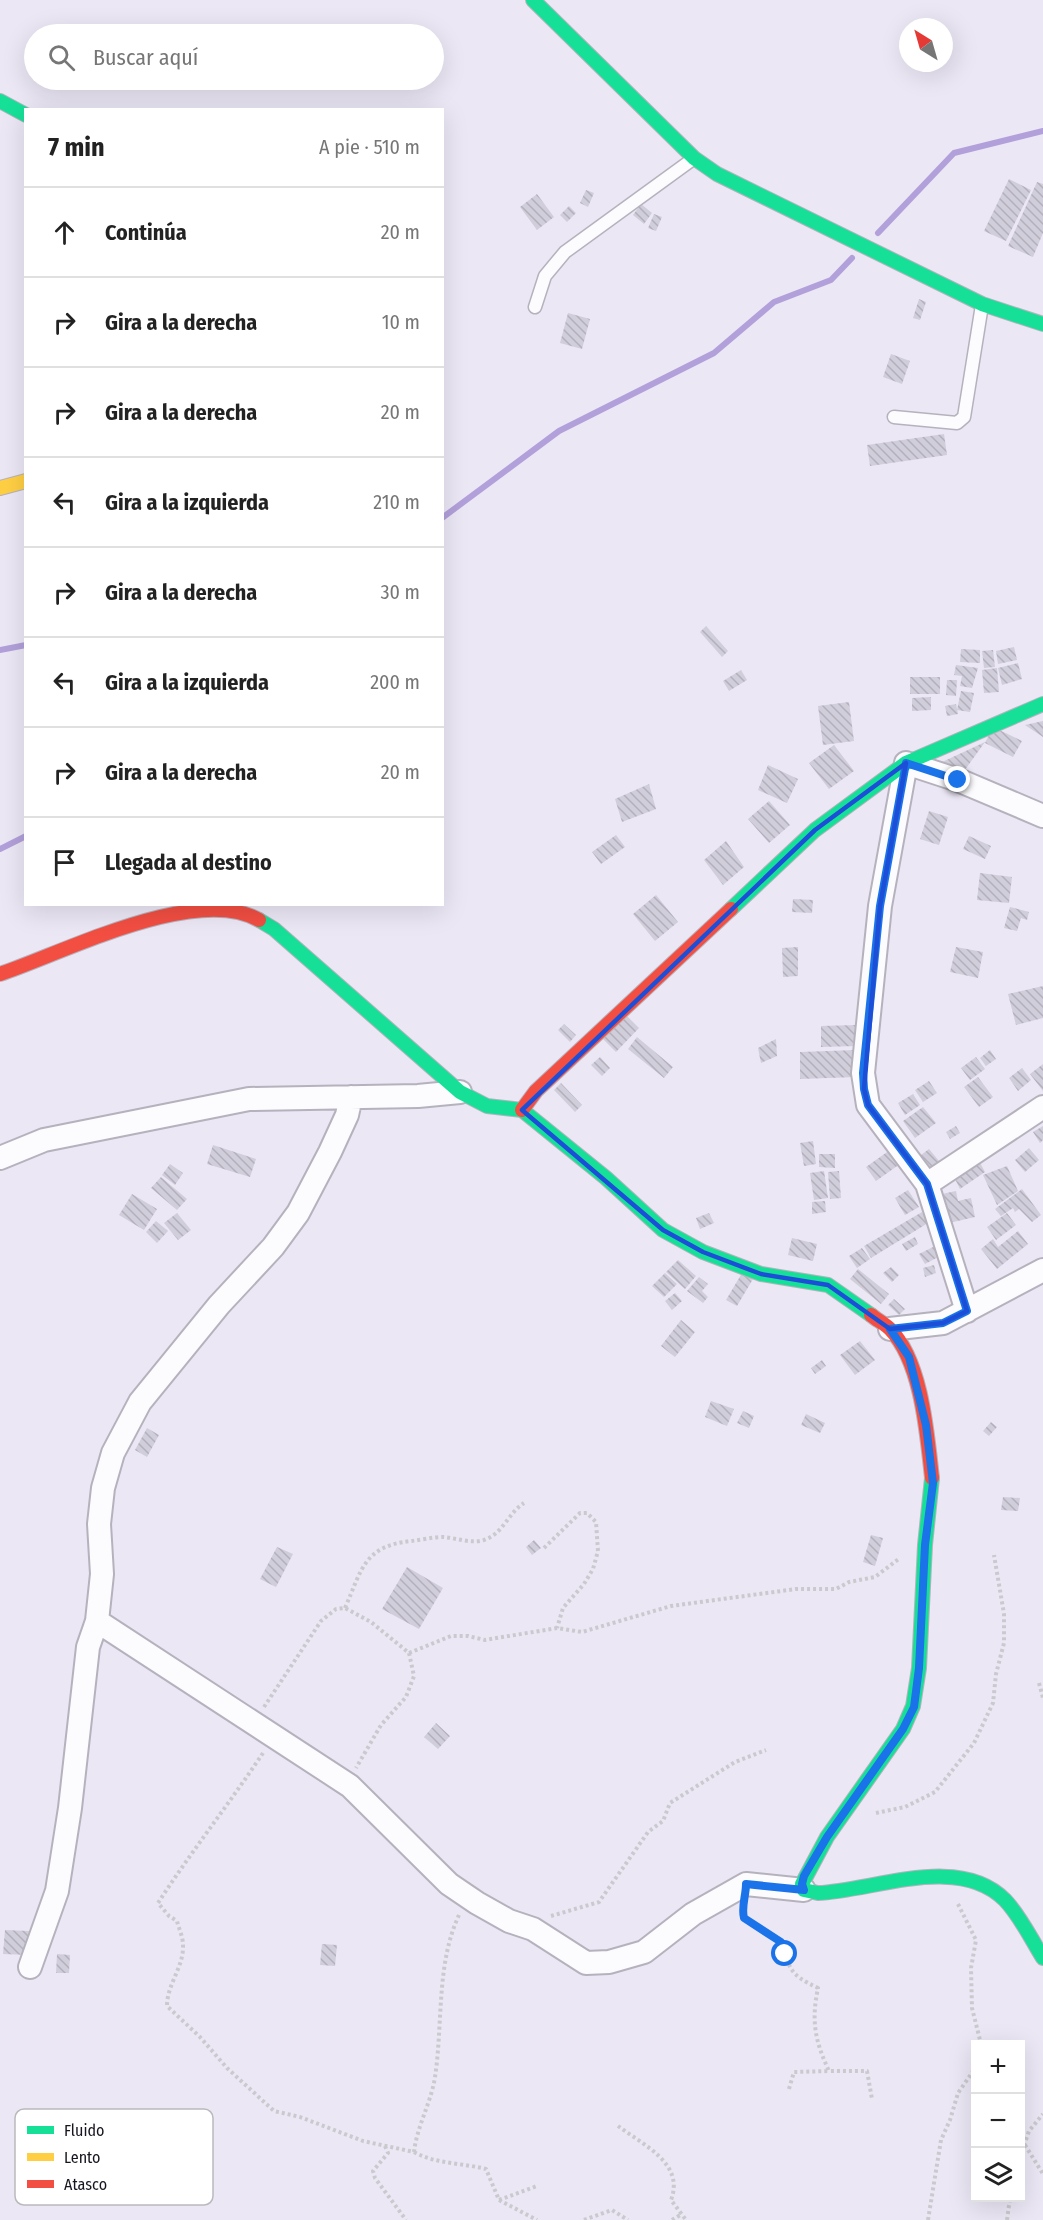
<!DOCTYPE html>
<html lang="es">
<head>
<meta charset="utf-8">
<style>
  body { margin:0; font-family:"Fira Sans Condensed",sans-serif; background:#f2f2f2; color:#222 }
  .controls { position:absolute; right:18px; bottom:18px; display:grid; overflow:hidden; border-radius:0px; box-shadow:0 6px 24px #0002 }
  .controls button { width:54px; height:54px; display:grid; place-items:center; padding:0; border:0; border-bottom:2px solid #e0e0e0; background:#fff; color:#222; font:30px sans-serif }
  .compass { position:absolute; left:899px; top:18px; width:54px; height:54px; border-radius:50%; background:#fff; box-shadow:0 6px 24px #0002; rotate:323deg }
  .stop { position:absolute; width:18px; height:18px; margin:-14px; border:4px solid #1a73e8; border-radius:50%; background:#fff }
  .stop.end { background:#1a73e8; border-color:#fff; box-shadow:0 2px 6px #0008 }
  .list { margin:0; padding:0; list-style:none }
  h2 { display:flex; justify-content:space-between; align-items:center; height:78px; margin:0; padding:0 24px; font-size:26px }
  h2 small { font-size:20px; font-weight:400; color:#767676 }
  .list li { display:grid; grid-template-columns:39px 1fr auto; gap:18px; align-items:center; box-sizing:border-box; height:90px; padding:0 24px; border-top:2px solid #e0e0e0 }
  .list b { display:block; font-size:22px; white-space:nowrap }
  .list em { font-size:20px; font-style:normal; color:#767676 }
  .icon { flex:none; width:33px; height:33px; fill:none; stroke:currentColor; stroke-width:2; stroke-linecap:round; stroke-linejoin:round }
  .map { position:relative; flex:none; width:1043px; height:2220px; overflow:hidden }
  .search { position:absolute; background:#fff; box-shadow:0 6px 24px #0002; left:24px; top:24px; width:420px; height:66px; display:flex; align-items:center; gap:15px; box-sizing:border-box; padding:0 21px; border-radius:33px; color:#767676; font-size:22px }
  .panel { position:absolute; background:#fff; box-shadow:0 6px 24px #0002; left:24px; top:108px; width:420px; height:798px; border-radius:0px }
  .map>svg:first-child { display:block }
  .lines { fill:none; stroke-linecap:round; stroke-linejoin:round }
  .stream { stroke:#b2a0da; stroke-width:6 }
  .building { fill:url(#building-back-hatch) }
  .lane-casing { stroke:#b5b2bd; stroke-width:15 }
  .street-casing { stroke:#b5b2bd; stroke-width:26 }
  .fast-casing { stroke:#b5b2bd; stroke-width:16 }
  .slow-casing { stroke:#b5b2bd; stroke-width:16 }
  .jam-casing { stroke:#b5b2bd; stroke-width:16 }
  .path { stroke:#cacace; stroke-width:4; stroke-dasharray:3 3; stroke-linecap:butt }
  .lane { stroke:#fcfbfe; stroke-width:12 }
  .street { stroke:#fcfbfe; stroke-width:22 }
  .fast { stroke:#16e098; stroke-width:14 }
  .slow { stroke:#ffcf43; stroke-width:14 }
  .jam { stroke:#f24e42; stroke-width:14 }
  .route { stroke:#1a73e8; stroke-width:8 }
  .marked { fill:none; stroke:#1d4ed8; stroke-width:4.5; stroke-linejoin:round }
  .key { fill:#fff; stroke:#bab9bc; stroke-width:1.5 }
  .key-label { font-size:16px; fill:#181520 }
</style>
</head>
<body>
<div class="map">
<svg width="1043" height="2220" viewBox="0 0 1043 2220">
  <defs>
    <pattern id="building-back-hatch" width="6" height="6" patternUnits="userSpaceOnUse" patternTransform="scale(1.5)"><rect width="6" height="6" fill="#d1cedb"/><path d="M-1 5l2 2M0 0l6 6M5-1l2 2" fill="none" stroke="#b3b0bc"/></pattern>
  </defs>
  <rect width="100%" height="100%" fill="#ebe7f5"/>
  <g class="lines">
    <!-- stream -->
    <path class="stream" d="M 878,233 L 954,153 L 1043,131
      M 442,518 L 559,431 L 714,353 L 774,302 L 831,280 L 852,258
      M 0,650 L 26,645
      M 0,849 L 26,836"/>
  </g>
  <!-- building -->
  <path class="building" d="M 1009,179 L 1031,190 L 1006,241 L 984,231 Z
    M 1037,182 L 1043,184 L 1043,233 L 1033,257 L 1008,246 Z
    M 586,190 L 594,193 L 588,207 L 580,203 Z
    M 537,194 L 554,217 L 537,230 L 520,207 Z
    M 641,204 L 652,213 L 644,224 L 633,215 Z
    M 569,206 L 576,213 L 567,222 L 560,215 Z
    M 654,214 L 662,217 L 656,231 L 648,228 Z
    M 919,299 L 926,302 L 920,320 L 913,318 Z
    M 568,313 L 590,319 L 582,349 L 560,343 Z
    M 891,354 L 910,361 L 902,384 L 883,377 Z
    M 944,434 L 947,455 L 870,466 L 867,445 Z
    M 706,626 L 728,651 L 722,657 L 700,632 Z
    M 1014,647 L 1017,660 L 998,664 L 996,651 Z
    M 961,649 L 980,650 L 980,663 L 960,662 Z
    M 993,650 L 995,667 L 984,668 L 982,651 Z
    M 1018,663 L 1022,679 L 1002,685 L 998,668 Z
    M 956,665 L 978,668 L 972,688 L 960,686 L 962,676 L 954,675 Z
    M 997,668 L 999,692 L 984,693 L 982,670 Z
    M 741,670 L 747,680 L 729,691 L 723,681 Z
    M 910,677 L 940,677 L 940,694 L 910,694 Z
    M 947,680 L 957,680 L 956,696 L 946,695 Z
    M 961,691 L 974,693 L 970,712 L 957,710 Z
    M 931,697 L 931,710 L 912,711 L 912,698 Z
    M 849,702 L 854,741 L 823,745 L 818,706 Z
    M 956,704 L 958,714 L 947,716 L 945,706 Z
    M 1043,721 L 1043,737 L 1025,725 Z
    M 993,727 L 1022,741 L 1013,757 L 985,743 Z
    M 985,742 L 962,774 L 940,763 Z
    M 834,745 L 854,771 L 829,789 L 809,763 Z
    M 768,765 L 798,779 L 787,803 L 758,790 Z
    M 649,784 L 656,809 L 622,822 L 615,799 Z
    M 769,801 L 790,825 L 769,843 L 748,819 Z
    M 929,811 L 948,817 L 939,845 L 920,839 Z
    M 616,835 L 625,847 L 601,864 L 592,852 Z
    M 969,836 L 991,846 L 985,859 L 963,849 Z
    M 726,841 L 744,867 L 723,885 L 704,860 Z
    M 980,873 L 1012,877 L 1009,903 L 977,900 Z
    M 656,895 L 678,922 L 655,941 L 633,914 Z
    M 793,899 L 813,900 L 812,913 L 792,912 Z
    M 1010,907 L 1029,912 L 1027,920 L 1021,918 L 1017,931 L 1004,928 Z
    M 798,947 L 798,976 L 783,977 L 782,948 Z
    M 956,947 L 983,952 L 978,978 L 950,972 Z
    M 1043,986 L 1043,1018 L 1016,1025 L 1008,994 Z
    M 626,1015 L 639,1028 L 616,1052 L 603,1039 Z
    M 564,1024 L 576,1035 L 570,1042 L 558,1030 Z
    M 856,1025 L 856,1046 L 821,1047 L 821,1026 Z
    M 637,1037 L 673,1067 L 664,1078 L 628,1049 Z
    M 776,1039 L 777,1056 L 761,1063 L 758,1048 Z
    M 856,1050 L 856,1077 L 800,1079 L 800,1052 Z
    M 990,1050 L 996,1059 L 986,1066 L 980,1058 Z
    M 600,1057 L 610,1068 L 602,1076 L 591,1065 Z
    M 976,1057 L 985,1069 L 970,1080 L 961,1068 Z
    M 1043,1064 L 1043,1091 L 1030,1074 Z
    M 1022,1068 L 1031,1080 L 1018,1091 L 1009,1078 Z
    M 978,1077 L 993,1097 L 979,1107 L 964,1087 Z
    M 929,1081 L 937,1093 L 923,1102 L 915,1090 Z
    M 561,1083 L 582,1105 L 575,1112 L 554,1090 Z
    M 913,1094 L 920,1105 L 905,1115 L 898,1103 Z
    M 923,1107 L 936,1123 L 915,1138 L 903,1121 Z
    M 956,1126 L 960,1133 L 950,1139 L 946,1132 Z
    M 1043,1126 L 1043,1140 L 1040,1143 L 1033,1132 Z
    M 813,1141 L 816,1164 L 804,1166 L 800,1143 Z
    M 213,1145 L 256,1159 L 250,1177 L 207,1164 Z
    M 1029,1148 L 1039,1160 L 1025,1172 L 1015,1160 Z
    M 929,1149 L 939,1161 L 926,1171 L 917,1158 Z
    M 890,1150 L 900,1164 L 876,1181 L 866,1167 Z
    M 819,1154 L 835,1154 L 835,1168 L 819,1167 Z
    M 977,1157 L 985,1172 L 960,1189 L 951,1171 Z
    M 170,1164 L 183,1173 L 175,1185 L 162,1175 Z
    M 1007,1166 L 1018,1191 L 997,1205 L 983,1175 Z
    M 824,1171 L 828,1198 L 814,1200 L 810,1173 Z
    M 839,1171 L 841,1198 L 830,1199 L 828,1172 Z
    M 161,1177 L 187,1199 L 177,1210 L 151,1188 Z
    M 1022,1189 L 1041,1215 L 1032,1222 L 1019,1209 L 1015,1212 L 1013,1208 L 1001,1216 L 995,1209 Z
    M 908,1190 L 919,1207 L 905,1215 L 895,1198 Z
    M 956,1191 L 958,1201 L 971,1198 L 975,1217 L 949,1223 L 942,1194 Z
    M 132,1194 L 157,1209 L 144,1230 L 119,1215 Z
    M 825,1201 L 826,1212 L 812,1214 L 812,1202 Z
    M 922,1212 L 928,1223 L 871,1258 L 864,1246 Z
    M 177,1213 L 191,1230 L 178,1240 L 164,1223 Z
    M 709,1213 L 714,1223 L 700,1229 L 696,1218 Z
    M 1007,1213 L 1016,1225 L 996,1240 L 987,1227 Z
    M 156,1221 L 168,1231 L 157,1243 L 146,1232 Z
    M 1018,1231 L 1028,1244 L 997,1269 L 981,1249 L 993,1239 L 998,1247 Z
    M 915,1237 L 918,1244 L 906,1251 L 902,1244 Z
    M 792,1238 L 817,1244 L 813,1261 L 788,1255 Z
    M 935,1246 L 940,1256 L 925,1264 L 919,1254 Z
    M 862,1248 L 870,1259 L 857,1268 L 849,1256 Z
    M 678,1260 L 696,1276 L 685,1289 L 666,1272 Z
    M 934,1265 L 936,1273 L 925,1277 L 923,1268 Z
    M 891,1267 L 899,1275 L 892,1282 L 883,1273 Z
    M 858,1269 L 889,1294 L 881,1304 L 850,1279 Z
    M 665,1273 L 677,1284 L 664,1297 L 652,1286 Z
    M 742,1273 L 753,1279 L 737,1306 L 726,1300 Z
    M 699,1277 L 708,1284 L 702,1291 L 708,1297 L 703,1303 L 687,1291 Z
    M 675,1293 L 682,1301 L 672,1310 L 665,1301 Z
    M 894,1299 L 905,1309 L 899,1315 L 888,1305 Z
    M 681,1320 L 695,1332 L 675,1357 L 661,1346 Z
    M 860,1341 L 875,1360 L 855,1375 L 840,1355 Z
    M 822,1360 L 826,1366 L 815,1374 L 811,1368 Z
    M 711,1401 L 734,1409 L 727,1426 L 705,1417 Z
    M 743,1411 L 754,1416 L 749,1428 L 737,1423 Z
    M 806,1414 L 825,1423 L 820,1433 L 801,1425 Z
    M 991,1422 L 997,1427 L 989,1436 L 983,1431 Z
    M 147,1428 L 159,1435 L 147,1457 L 135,1450 Z
    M 1003,1497 L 1020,1498 L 1018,1511 L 1001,1510 Z
    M 871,1535 L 883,1538 L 875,1566 L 863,1562 Z
    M 534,1540 L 541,1548 L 532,1555 L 526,1547 Z
    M 277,1547 L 293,1554 L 276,1587 L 260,1579 Z
    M 407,1567 L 443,1588 L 419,1629 L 382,1609 Z
    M 436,1723 L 450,1736 L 438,1749 L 424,1737 Z
    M 5,1930 L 29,1931 L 28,1955 L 3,1954 Z
    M 322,1944 L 337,1945 L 335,1966 L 320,1965 Z
    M 57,1954 L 70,1955 L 69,1973 L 56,1973 Z"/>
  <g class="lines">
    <!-- lane casing -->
    <g class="lane-casing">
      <path id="lane" d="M 535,307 L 545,276 L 565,252 L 693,159
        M 894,417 L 957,423 L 964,417 L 982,305"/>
    </g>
    <!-- street casing -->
    <g class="street-casing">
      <path id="street" d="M 0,1158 L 44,1140 L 249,1099 L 418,1096 L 460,1092
        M 927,1184 L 868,1105 L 863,1073 L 880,906 L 906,763 L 958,780 L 1043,816
        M 967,1311 L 927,1184 L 1043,1107
        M 890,1329 L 943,1323 L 1043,1270
        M 97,1621 L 350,1786 L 449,1884 L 477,1903 L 509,1921 L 533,1929 L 586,1963 L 609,1962 L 644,1952 L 693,1914 L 746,1884 L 804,1890
        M 30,1967 L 57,1891 L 70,1808 L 88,1647 L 97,1621 L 102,1574 L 99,1524 L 103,1488 L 113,1453 L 140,1402 L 219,1305 L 273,1247 L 298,1213 L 330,1152 L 347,1115 L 351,1097"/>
    </g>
    <!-- fast casing -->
    <g class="fast-casing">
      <path id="fast" d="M 533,0 L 694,158 L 717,174 L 982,304 L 1043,324
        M 0,101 L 26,115
        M 731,909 L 815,830 L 906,763 L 1043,704
        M 259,920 L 274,929 L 460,1092 L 487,1106 L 522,1110 L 606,1178 L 663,1230 L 703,1252 L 761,1274 L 828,1285 L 871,1315
        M 932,1478 L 925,1545 L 919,1668 L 913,1706 L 903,1729 L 827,1837 L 802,1884 L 804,1890 L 818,1893 C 873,1891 959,1853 1005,1900 C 1021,1917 1031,1939 1043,1958"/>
    </g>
    <!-- slow casing -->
    <g class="slow-casing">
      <path id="slow" d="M 0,488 L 26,481"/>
    </g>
    <!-- jam casing -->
    <g class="jam-casing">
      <path id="jam" d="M 0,974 C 65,952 197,884 259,920
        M 522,1110 L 536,1091 L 731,909
        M 871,1315 C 877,1320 885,1324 890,1329 C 922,1362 927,1434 932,1478"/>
    </g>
    <!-- path -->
    <path class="path" d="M 544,1548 L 580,1513 L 587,1513 L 596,1522 L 598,1551 L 593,1569 L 584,1584 L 563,1608 L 557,1628
      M 345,1608 C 362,1569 364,1546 411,1541 C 421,1540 433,1537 443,1537 C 457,1538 471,1544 484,1540 C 503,1534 508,1513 524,1503
      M 409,1653 L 451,1636 L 468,1636 L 485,1640 L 557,1628 L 582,1632 L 671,1606 L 796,1589 L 836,1589 L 849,1582 L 875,1577 L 900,1558
      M 1039,1683 L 1043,1698
      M 264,1707 L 321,1621 L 336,1609 L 345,1608 L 371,1622 L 409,1653 L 414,1676 L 406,1697 L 381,1725 L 356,1768
      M 263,1753 C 229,1804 191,1852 158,1903 L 169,1916 L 177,1921 C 179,1929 183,1937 183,1945 C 184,1967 167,1984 167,2006 L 200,2037 L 227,2068 L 274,2111 L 300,2117 L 363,2141 L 414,2152 C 417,2126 431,2103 435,2077 C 443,2025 436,1964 459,1915
      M 876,1813 L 905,1807 L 935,1792 L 974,1743 L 993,1703 L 996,1674 L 1004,1643 L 1004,1614 L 994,1555
      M 958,1904 L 976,1940 L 971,1968 L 972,2008 L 981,2044
      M 742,1908 L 744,1918 L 781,1942 C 791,1971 789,1974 818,1988 C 811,2021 815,2041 829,2071 L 867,2071 L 872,2099
      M 551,1916 L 599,1902 L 648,1832 L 663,1821 L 670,1803 L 735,1762 L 766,1750
      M 789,2089 L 794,2072 L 829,2071
      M 618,2126 C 643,2145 685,2163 671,2200 L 686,2220
      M 1025,2145 L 1043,2174
      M 385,2146 L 388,2153 L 373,2171 L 375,2178 L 406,2220
      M 414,2152 C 435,2164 463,2163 486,2169 L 499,2200 L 537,2186
      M 1020,2157 L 1029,2131 L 1043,2114
      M 499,2200 L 537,2220
      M 584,2220 L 612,2210 L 628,2220
      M 672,2220 L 682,2214
      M 928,2220 L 941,2140 L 950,2120 L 958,2093 L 976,2067
      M 1007,2220 L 1010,2198"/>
    <!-- lane -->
    <use href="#lane" class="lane"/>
    <!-- street -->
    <use href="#street" class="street"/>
    <!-- fast -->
    <use href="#fast" class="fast"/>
    <!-- slow -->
    <use href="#slow" class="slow"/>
    <!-- jam -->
    <use href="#jam" class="jam"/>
  </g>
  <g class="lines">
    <!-- route -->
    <path class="route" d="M 785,1954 L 781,1942 L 744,1918 C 741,1907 746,1896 746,1884 L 804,1890 L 802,1884 L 804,1876 L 827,1837 L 903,1729 L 914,1707 L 919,1668 L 925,1545 L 933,1483 L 926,1425 L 909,1357 L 890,1329 L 943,1323 L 967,1311 L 927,1184 L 868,1105 L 864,1089 L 863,1073 L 880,906 L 906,763 L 958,780"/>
  </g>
  <!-- marked area -->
  <path class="marked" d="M 906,763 L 880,906 L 864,1089 L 868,1105 L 927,1184 L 967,1311 L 943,1323 L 890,1329 L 828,1285 L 761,1274 L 703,1252 L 663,1230 L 522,1110 L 815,830 Z"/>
  <!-- legend -->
  <rect x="15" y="2109" width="198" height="96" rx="9" class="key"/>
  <rect x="27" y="2126" width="27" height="8" fill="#16e098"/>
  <rect x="27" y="2153" width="27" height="8" fill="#ffcf43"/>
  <rect x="27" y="2180" width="27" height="8" fill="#f24e42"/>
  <g class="key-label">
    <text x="64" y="2136">Fluido</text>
    <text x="64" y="2163">Lento</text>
    <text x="64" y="2190">Atasco</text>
  </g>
</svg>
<div class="controls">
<button>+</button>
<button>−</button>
<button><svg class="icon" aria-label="layers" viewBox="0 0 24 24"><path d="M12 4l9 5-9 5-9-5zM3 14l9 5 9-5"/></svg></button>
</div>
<svg class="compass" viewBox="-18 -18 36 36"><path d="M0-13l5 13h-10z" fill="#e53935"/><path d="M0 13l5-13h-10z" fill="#767676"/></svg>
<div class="stop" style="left:785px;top:1954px"></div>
<div class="stop end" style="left:958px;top:780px"></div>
<div class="search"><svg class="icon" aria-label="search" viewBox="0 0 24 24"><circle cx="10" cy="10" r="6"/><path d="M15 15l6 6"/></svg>Buscar aquí</div>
<section class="panel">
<h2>7 min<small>A pie · 510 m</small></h2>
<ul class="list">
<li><svg class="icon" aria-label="ahead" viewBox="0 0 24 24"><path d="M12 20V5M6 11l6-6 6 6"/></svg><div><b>Continúa</b></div><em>20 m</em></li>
<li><svg class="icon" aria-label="right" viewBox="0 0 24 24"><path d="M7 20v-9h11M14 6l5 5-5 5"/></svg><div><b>Gira a la derecha</b></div><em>10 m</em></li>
<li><svg class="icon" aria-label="right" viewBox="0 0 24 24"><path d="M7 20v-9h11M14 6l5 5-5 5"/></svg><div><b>Gira a la derecha</b></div><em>20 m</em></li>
<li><svg class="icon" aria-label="left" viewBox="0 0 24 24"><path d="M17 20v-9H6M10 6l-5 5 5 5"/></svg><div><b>Gira a la izquierda</b></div><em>210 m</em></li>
<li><svg class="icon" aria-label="right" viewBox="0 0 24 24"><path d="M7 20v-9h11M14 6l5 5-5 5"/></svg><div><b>Gira a la derecha</b></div><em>30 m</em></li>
<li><svg class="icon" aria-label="left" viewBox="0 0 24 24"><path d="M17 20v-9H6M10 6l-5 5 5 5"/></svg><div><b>Gira a la izquierda</b></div><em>200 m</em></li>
<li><svg class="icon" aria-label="right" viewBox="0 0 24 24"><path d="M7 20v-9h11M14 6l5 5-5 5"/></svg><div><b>Gira a la derecha</b></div><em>20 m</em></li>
<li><svg class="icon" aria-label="arrive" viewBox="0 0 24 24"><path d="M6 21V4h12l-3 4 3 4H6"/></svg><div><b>Llegada al destino</b></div></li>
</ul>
</section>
</div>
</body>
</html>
